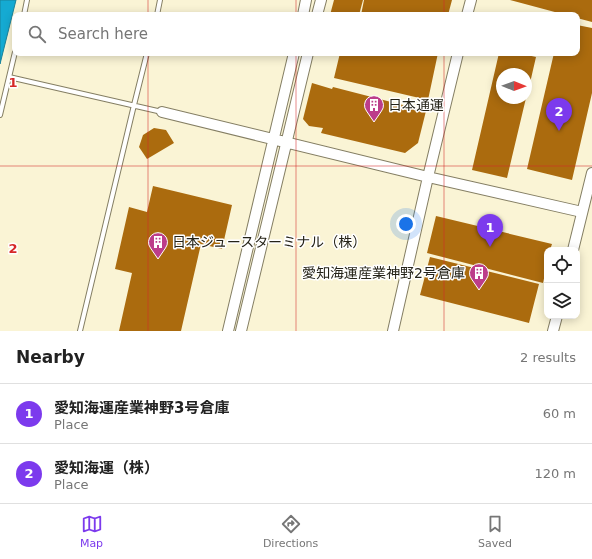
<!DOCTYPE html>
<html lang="en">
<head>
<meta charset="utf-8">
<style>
  body { margin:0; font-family:"DejaVu Sans","Noto Sans JP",sans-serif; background:#f6f6f6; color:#222 }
  .controls { position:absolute; right:12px; bottom:12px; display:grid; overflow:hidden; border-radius:8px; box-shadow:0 2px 10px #0003 }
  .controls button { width:36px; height:36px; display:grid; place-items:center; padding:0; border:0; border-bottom:1px solid #e0e0e0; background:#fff; color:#222; font:20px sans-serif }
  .compass { position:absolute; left:496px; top:68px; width:36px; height:36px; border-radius:50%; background:#fff; box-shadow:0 2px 10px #0003; rotate:91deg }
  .you { position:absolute; left:406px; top:224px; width:14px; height:14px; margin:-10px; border:3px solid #fff; border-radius:50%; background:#1a73e8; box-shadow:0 0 0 6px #1a73e833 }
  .badge { display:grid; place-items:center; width:26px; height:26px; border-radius:50%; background:#7c3aed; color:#fff; font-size:13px; font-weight:700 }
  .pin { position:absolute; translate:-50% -33px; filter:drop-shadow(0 1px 2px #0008) }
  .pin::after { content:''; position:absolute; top:21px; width:14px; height:12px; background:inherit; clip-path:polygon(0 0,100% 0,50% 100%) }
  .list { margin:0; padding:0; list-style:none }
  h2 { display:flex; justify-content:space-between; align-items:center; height:52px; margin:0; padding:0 16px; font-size:17px }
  h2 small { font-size:13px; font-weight:400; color:#767676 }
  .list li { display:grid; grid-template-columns:26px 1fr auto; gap:12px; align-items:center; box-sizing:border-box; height:60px; padding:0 16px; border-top:1px solid #e0e0e0 }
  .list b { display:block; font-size:15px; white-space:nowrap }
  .list p { margin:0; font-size:13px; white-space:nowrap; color:#767676 }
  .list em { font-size:13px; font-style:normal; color:#767676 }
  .icon { flex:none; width:22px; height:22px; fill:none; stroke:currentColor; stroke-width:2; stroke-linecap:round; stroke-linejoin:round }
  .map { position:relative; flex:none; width:592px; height:331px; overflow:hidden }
  .search { position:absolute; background:#fff; box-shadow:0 2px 10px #0003; left:12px; right:12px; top:12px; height:44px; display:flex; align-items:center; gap:10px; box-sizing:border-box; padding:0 14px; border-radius:8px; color:#767676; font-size:15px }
  .sheet { height:172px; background:#fff }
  nav { display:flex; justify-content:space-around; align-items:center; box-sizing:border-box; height:56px; border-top:1px solid #e0e0e0; background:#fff; font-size:11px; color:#767676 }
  nav a { display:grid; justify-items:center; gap:2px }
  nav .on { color:#7c3aed }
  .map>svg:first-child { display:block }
  .water { fill:#15aad2; stroke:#1a829a }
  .building { fill:#ab6b0e }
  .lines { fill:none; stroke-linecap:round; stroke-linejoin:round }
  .service-casing { stroke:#847e63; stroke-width:6 }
  .tertiary-casing { stroke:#847e63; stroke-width:12 }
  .service { stroke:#fff; stroke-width:4 }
  .tertiary { stroke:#fff; stroke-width:10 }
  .grid { fill:none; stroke:#d62828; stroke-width:1; stroke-opacity:0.55 }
  .labels { text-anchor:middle; stroke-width:3; stroke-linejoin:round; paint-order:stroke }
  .poi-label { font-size:14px; fill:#252318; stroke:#fff; text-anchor:start }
  .grid-label { font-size:13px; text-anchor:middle; font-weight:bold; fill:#d62828; stroke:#fff; stroke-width:3; stroke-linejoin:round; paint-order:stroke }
</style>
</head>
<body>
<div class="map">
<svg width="592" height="331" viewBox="0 0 592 331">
  <rect width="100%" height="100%" fill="#faf4d5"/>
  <!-- water -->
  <path class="water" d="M 0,0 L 16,0 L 0,64 Z"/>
  <!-- building -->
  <path class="building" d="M 334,0 L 363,0 L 359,15 L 330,15 Z
    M 364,0 L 452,0 L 448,15 L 361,15 Z
    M 510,0 L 592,0 L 592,22 L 577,18 L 577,15 L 566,15 Z
    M 577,25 L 592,28 L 592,93 L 572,180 L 527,169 L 554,53 L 577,53 Z
    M 340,53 L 438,53 L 428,100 L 334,78 Z
    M 499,53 L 518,53 L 536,57 L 527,96 L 526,74 L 502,74 L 502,98 L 526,98 L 507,178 L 472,170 Z
    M 312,83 L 332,89 L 333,87 L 426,111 L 418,143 L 405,153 L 321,133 L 323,128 L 309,126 L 303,119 Z
    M 154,128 L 166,130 L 174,143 L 147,159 L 139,147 L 143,135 Z
    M 153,186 L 232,205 L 222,249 L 201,244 L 181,331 L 119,331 L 132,273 L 115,269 L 129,207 L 147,212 Z
    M 436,216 L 552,244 L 550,250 L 547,250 L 547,265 L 543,283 L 427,253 Z
    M 430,257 L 539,284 L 529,323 L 420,295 Z"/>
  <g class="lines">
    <!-- service casing -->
    <g class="service-casing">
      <path id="service" d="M 24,15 L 27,0
        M 157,15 L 160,0
        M 9,77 L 162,112
        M 0,115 L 15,52
        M 80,331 L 134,105 L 147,53"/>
    </g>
    <!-- tertiary casing -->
    <g class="tertiary-casing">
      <path id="tertiary" d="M 303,15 L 306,0
        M 317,15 L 321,0
        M 467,15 L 471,0
        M 162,112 L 428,177 L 582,212
        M 573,250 L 592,173
        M 228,331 L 294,53
        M 241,331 L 308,53
        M 393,331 L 428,177 L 458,53
        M 553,331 L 557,316"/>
    </g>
    <!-- service -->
    <use href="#service" class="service"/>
    <!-- tertiary -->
    <use href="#tertiary" class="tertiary"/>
  </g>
  <!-- grid -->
  <path class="grid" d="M 148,0 L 148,15M 296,0 L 296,15M 444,0 L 444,15M 148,53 L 148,331M 296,53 L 296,331M 444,53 L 444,331M 0,166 L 592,166"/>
  <!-- icons -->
  <defs>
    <g id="building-pin" transform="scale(1)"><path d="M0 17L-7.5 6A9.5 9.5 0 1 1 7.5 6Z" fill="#bc3d8a" stroke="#fff"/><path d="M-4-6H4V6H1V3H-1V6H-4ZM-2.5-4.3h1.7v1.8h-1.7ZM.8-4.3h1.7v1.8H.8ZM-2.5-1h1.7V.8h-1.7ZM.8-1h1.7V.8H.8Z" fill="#fff"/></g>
  </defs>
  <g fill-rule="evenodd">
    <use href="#building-pin" x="374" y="105"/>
    <use href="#building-pin" x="158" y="242"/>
    <use href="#building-pin" x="479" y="273"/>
  </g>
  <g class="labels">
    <!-- poi labels -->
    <g class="poi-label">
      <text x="388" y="110">日本通運</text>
      <text x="172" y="247">日本ジュースターミナル（株）</text>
      <text x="465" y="278" text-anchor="end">愛知海運産業神野2号倉庫</text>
    </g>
  </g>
  <g class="grid-label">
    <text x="13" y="87">1</text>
    <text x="13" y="253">2</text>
  </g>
</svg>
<div class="controls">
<button><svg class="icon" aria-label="locate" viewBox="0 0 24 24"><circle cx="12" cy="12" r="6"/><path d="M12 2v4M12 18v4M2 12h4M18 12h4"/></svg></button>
<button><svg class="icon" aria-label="layers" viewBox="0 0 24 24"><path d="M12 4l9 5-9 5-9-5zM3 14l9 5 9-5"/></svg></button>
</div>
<svg class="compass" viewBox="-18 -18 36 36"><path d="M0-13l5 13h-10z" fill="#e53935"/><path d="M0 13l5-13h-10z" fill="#767676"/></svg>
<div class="you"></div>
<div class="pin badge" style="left:490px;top:247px">1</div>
<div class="pin badge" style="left:559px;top:131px">2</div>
<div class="search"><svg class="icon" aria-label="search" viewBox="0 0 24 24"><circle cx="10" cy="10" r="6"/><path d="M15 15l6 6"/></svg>Search here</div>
</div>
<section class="sheet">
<h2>Nearby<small>2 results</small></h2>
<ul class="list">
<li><span class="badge">1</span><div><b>愛知海運産業神野3号倉庫</b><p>Place</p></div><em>60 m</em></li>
<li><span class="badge">2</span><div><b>愛知海運（株）</b><p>Place</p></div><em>120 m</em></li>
</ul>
</section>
<nav>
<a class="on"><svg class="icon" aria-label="map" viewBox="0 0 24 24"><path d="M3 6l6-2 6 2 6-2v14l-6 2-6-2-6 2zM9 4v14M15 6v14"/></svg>Map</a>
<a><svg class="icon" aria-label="directions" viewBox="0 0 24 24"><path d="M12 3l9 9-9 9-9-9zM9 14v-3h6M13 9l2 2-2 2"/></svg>Directions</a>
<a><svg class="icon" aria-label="saved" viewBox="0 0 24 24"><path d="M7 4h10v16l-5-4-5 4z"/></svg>Saved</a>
</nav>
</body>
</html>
